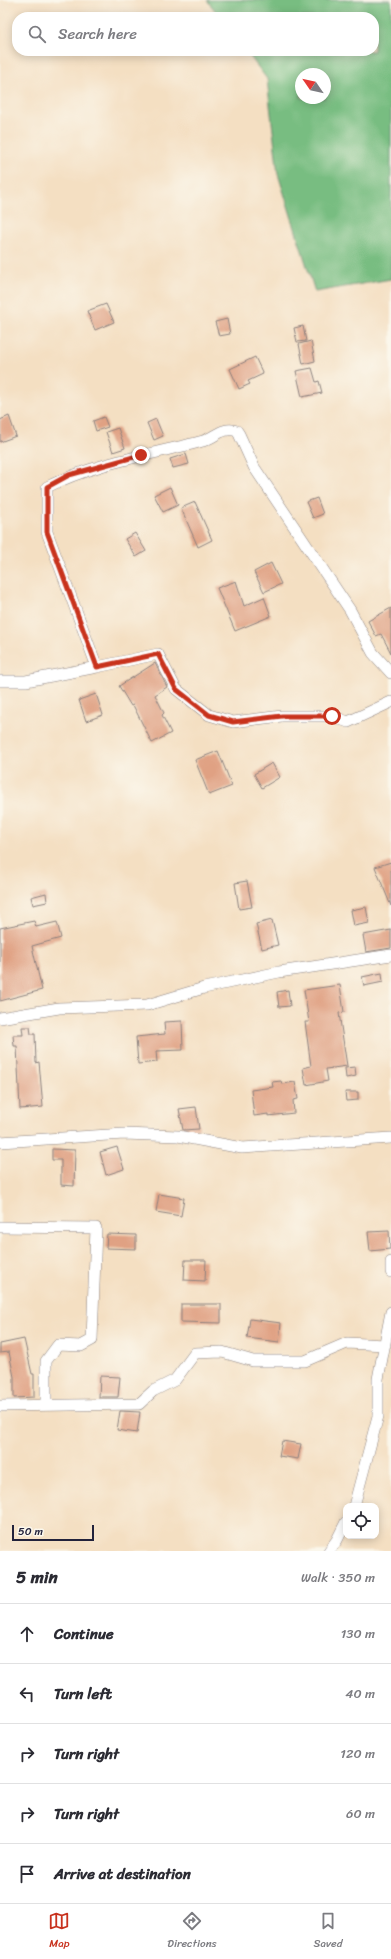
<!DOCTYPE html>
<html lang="en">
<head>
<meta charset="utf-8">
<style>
  body { margin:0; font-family:Sriracha,sans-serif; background:#f7f7f7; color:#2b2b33 }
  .controls { position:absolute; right:12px; bottom:12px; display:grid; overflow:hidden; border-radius:8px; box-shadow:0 2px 10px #0003 }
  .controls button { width:36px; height:36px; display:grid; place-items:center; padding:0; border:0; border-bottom:1px solid #e1e1e2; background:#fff; color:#2b2b33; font:20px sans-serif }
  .compass { position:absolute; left:295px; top:68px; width:36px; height:36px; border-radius:50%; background:#fff; box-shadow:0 2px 10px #0003; rotate:304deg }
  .scale { position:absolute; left:12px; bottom:10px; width:82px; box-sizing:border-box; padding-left:4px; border:2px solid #22223b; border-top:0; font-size:11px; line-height:14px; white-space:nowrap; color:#22223b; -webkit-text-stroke:3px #fbf7ec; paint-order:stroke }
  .stop { position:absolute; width:12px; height:12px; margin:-9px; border:3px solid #c8321e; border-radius:50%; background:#fff }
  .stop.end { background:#c8321e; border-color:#fff; box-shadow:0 1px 4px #0008 }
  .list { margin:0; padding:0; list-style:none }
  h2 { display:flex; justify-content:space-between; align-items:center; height:52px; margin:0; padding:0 16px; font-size:17px }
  h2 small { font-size:13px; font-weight:400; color:#7c7c81 }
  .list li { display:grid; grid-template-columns:26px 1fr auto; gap:12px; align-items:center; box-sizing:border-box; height:60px; padding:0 16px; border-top:1px solid #e1e1e2 }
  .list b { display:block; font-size:15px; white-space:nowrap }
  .list em { font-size:13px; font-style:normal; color:#7c7c81 }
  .icon { flex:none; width:22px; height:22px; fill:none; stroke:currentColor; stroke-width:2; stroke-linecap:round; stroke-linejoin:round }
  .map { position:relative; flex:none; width:391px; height:1551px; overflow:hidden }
  .search { position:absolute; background:#fff; box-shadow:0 2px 10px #0003; left:12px; right:12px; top:12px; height:44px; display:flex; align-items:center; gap:10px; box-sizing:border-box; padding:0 14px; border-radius:16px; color:#7c7c81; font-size:15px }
  .sheet { height:352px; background:#fff }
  nav { display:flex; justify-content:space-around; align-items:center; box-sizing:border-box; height:56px; border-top:1px solid #e1e1e2; background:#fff; font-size:11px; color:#7c7c81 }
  nav a { display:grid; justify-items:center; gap:2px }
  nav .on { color:#c8321e }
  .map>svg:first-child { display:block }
  .forest { fill:#78bd81; stroke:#4d705e; fill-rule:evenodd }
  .building { fill:#e0a183 }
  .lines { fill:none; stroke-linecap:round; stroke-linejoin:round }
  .minor-casing { stroke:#8b807e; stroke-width:12 }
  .minor { stroke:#fff; stroke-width:11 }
  .route { stroke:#c8321e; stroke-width:5 }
</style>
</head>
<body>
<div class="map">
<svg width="391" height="1551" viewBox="0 0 391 1551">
  <rect width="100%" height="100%" fill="#fbf7ec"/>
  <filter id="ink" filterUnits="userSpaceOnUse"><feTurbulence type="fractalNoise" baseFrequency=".025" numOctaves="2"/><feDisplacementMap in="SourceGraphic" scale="8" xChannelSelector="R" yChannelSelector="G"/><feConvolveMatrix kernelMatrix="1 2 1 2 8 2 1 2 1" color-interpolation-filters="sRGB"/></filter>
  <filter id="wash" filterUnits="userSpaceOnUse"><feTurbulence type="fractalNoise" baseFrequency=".012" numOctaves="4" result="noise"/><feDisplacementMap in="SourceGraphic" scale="16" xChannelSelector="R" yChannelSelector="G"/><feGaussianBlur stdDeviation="0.9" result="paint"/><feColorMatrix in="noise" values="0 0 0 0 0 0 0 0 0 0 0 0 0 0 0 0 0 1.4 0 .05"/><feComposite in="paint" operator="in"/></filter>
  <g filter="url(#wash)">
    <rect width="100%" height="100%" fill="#f4dfc2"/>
    <!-- forest -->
    <path class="forest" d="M 207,0 L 391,0 L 391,279 L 315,292 L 278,174 L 267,79 L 246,51 L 374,51 L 374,17 L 220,17 ZM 301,74 L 325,74 L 325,98 L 301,98 Z"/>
    <g id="blocks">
      <!-- building -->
      <path class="building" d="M 106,304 L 114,322 L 95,330 L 87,311 Z
        M 227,319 L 230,334 L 219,336 L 215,322 Z
        M 303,326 L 306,341 L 297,342 L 294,328 Z
        M 311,341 L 315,361 L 303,364 L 299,344 Z
        M 255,357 L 263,374 L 248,381 L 250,384 L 239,389 L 230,369 Z
        M 312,368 L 316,382 L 319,381 L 322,393 L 302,397 L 296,371 Z
        M 9,416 L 16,436 L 0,442 L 0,420 Z
        M 104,417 L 108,427 L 96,431 L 93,421 Z
        M 156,419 L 163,436 L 154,440 L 147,423 Z
        M 118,428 L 125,448 L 113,452 L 106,432 Z
        M 186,454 L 189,464 L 173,468 L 170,459 Z
        M 170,487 L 178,505 L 163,512 L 154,495 Z
        M 317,498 L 323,514 L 313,518 L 306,502 Z
        M 195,502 L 212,540 L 198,547 L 181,508 Z
        M 135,533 L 146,551 L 136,557 L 125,539 Z
        M 271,563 L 281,584 L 264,592 L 254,572 Z
        M 236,581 L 244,606 L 264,597 L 271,616 L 235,631 L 217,588 Z
        M 391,608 L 391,653 L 381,634 L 376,636 L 368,621 Z
        M 155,663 L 167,687 L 155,695 L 164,713 L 162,715 L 171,733 L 152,743 L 133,705 L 131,706 L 119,686 Z
        M 96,694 L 103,715 L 86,721 L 79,700 Z
        M 218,751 L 232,786 L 209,795 L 195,760 Z
        M 272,763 L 280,777 L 262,788 L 254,774 Z
        M 391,862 L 391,906 L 375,867 Z
        M 247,881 L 252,907 L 239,909 L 235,883 Z
        M 46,893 L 47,902 L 33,905 L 31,897 Z
        M 366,907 L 369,923 L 354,926 L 351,910 Z
        M 272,920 L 278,945 L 262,949 L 256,924 Z
        M 34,921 L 36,927 L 57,922 L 61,938 L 32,946 L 42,990 L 0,1001 L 0,928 Z
        M 391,930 L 391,948 L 366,952 L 363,935 Z
        M 382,973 L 383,982 L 364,986 L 362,977 Z
        M 340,985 L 344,1012 L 339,1013 L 347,1066 L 326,1069 L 328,1081 L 306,1085 L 303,1068 L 311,1066 L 305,1022 L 309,1022 L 304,990 Z
        M 288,990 L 290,1006 L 279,1007 L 277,992 Z
        M 182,1021 L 183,1050 L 156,1051 L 157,1062 L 138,1064 L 136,1037 L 165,1034 L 164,1022 Z
        M 22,1027 L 30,1027 L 31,1034 L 35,1034 L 36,1063 L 39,1062 L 43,1107 L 20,1109 L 17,1046 L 14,1046 L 13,1035 L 23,1035 Z
        M 355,1067 L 356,1076 L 346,1078 L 345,1068 Z
        M 281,1081 L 282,1084 L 295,1082 L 298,1099 L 293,1100 L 294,1113 L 268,1116 L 268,1114 L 254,1116 L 251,1090 L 273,1087 L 272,1082 Z
        M 345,1092 L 358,1092 L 358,1100 L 346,1101 Z
        M 196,1107 L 199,1129 L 183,1130 L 179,1109 Z
        M 117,1147 L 124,1169 L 106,1175 L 100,1152 Z
        M 52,1149 L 75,1150 L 74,1186 L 61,1185 L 61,1160 L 52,1160 Z
        M 159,1194 L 184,1198 L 181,1216 L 156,1212 Z
        M 389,1231 L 390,1249 L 370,1251 L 368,1232 Z
        M 107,1234 L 136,1235 L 136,1249 L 106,1248 Z
        M 185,1260 L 206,1260 L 205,1281 L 184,1280 Z
        M 181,1304 L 221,1304 L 221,1323 L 181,1322 Z
        M 250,1319 L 281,1323 L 279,1342 L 247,1338 Z
        M 24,1339 L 32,1374 L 34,1374 L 34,1397 L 14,1398 L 14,1377 L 9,1352 L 0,1353 L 0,1344 Z
        M 100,1376 L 120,1377 L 118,1397 L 99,1397 Z
        M 120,1411 L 140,1412 L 137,1433 L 117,1430 Z
        M 282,1441 L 301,1444 L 298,1459 L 279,1456 Z"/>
    </g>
  </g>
  <g filter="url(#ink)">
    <use href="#blocks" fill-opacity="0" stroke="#8b807e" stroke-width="1"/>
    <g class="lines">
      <!-- minor casing -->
      <g class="minor-casing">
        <path id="minor" d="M 97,667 L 158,654 L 176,689 L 209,715 L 233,722 L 282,716 L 332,716 L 348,722 L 391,702
          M 0,681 L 26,681 L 97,667 L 47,532 L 47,487 C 96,462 151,455 203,441 C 215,437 224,426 237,431 L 239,434 L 254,467 L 350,610 L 373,653 L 391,673
          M 0,1018 L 59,1008 L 147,1005 L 204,988 L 279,972 L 391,955
          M 0,1142 L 124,1134 L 178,1136 L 242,1148 L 391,1138
          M 0,1227 L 96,1228 L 92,1340 L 81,1346 L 58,1345 L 46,1361 L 46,1405
          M 391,1262 L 391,1272
          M 0,1406 L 139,1404 L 153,1391 L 175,1380 L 195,1353 L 222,1352 L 253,1361 L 305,1361 L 347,1343 L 385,1345
          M 354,1506 L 378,1416 L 378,1379 L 391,1312
          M 329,1551 L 337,1540 L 346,1522"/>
      </g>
      <!-- minor -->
      <use href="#minor" class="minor"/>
    </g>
  </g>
  <g class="lines" filter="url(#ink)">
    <!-- route -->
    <path class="route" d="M 141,455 L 69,475 L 47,487 L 47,532 L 97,667 L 158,654 L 176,689 L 209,715 L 233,722 L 282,716 L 332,716"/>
  </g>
</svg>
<div class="controls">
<button><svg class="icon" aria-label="locate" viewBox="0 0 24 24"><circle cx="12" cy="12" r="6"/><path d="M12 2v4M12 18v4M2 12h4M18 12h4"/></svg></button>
</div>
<svg class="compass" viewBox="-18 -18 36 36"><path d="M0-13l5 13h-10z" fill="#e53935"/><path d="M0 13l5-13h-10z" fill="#7c7c81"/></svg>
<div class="scale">50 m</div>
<div class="stop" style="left:332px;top:716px"></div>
<div class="stop end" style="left:141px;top:455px"></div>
<div class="search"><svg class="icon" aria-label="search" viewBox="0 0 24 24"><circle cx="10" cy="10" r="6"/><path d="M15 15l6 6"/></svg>Search here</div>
</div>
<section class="sheet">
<h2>5 min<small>Walk · 350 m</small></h2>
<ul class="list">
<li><svg class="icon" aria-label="ahead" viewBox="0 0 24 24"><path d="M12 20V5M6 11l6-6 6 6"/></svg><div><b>Continue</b></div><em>130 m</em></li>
<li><svg class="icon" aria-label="left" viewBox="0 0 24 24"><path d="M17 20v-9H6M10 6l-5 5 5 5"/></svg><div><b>Turn left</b></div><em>40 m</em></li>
<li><svg class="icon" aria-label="right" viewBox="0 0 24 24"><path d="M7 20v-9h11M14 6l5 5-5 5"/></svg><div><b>Turn right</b></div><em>120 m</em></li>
<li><svg class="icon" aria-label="right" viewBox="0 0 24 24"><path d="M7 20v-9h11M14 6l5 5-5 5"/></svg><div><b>Turn right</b></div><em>60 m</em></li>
<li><svg class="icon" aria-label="arrive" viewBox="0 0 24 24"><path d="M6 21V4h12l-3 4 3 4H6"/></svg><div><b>Arrive at destination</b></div></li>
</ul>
</section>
<nav>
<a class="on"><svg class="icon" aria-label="map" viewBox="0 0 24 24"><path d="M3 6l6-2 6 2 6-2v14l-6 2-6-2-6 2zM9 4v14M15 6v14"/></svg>Map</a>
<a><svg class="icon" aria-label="directions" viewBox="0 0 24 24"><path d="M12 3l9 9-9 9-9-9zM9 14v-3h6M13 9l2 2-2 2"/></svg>Directions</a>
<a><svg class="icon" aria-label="saved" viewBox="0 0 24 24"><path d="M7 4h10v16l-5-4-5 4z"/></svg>Saved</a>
</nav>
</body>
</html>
